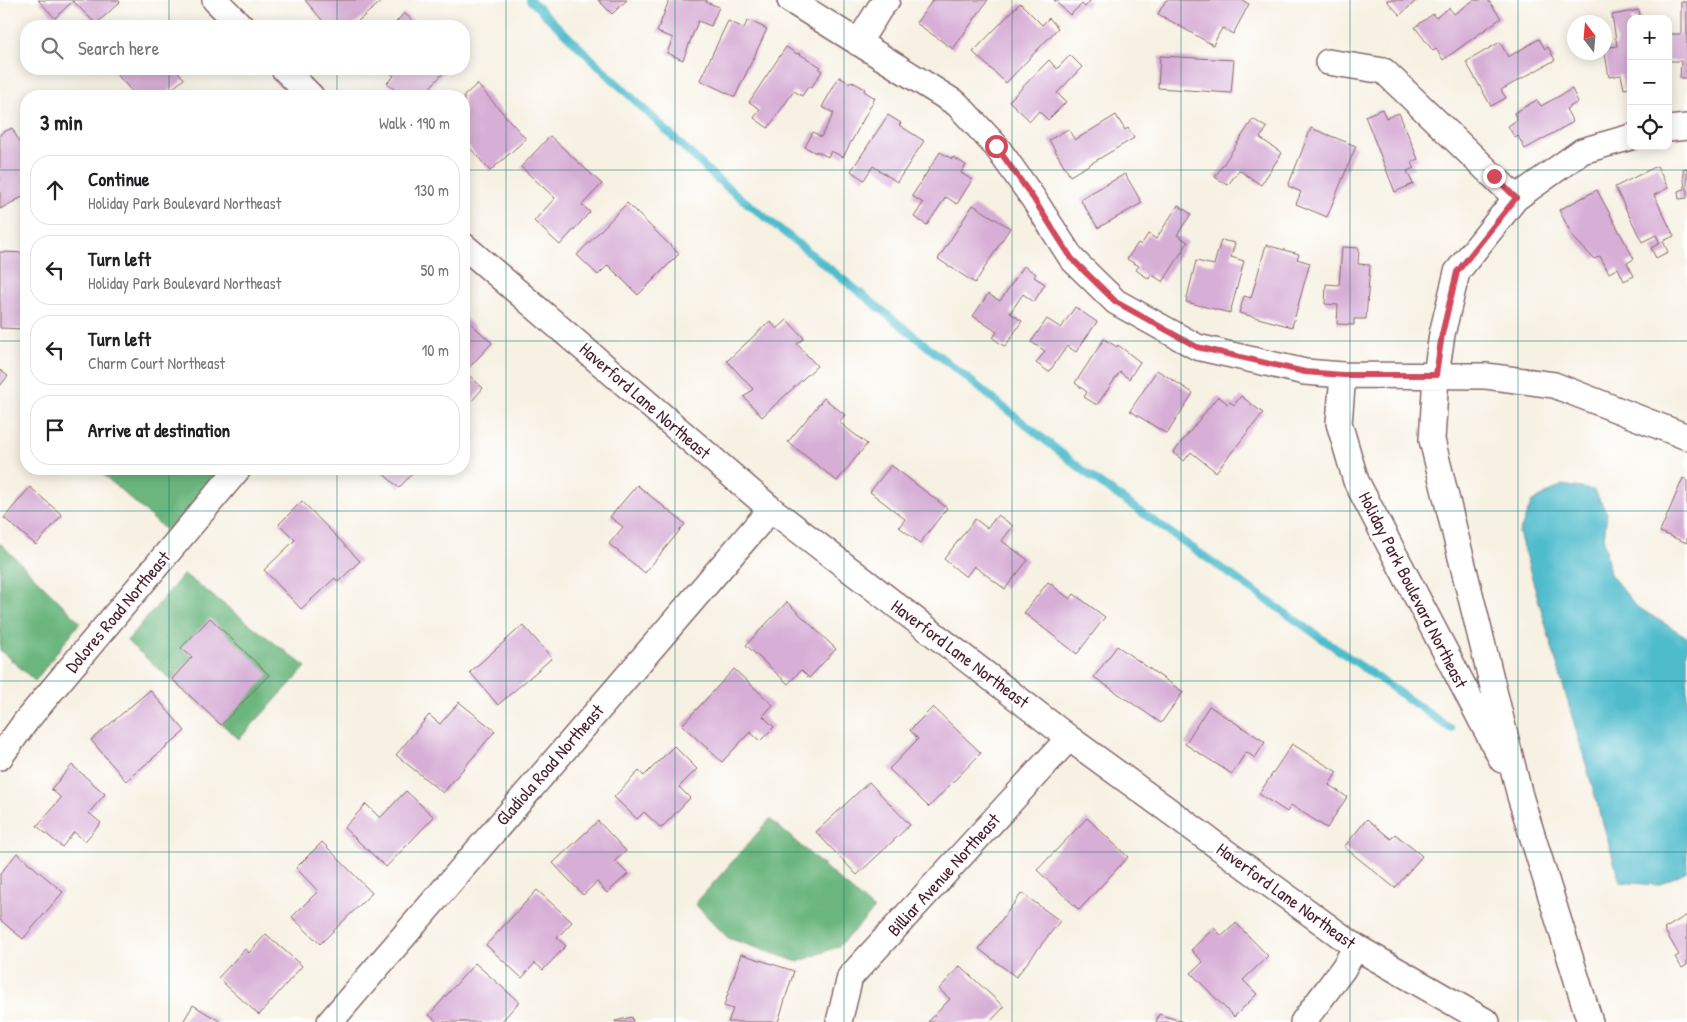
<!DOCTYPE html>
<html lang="en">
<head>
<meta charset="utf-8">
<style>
  body { margin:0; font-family:"Patrick Hand",sans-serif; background:#f2f2f2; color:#202124 }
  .controls { position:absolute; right:15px; top:15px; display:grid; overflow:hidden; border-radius:10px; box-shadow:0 2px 12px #0003 }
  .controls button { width:45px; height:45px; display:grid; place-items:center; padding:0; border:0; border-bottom:1px solid #e0e0e0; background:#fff; color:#202124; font:25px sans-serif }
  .compass { position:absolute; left:1567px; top:15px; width:45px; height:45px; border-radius:50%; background:#fff; box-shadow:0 2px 12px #0003; rotate:344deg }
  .stop { position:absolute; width:15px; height:15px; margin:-11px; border:4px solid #d1495b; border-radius:50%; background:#fff }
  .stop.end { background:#d1495b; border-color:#fff; box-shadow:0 1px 5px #0008 }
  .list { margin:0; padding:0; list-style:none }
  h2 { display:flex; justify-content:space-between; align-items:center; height:65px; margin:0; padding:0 20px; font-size:21px }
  h2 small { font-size:16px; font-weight:400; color:#757577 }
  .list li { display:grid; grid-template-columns:32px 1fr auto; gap:15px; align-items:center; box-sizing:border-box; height:70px; margin:0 10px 10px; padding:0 10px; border:1px solid #e0e0e0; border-radius:20px }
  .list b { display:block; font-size:19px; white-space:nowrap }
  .list p { margin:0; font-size:16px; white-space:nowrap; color:#757577 }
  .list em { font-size:16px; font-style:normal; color:#757577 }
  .icon { flex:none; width:28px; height:28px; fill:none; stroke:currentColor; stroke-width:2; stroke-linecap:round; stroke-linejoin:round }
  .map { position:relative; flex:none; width:1687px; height:1022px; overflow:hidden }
  .search { position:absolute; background:#fff; box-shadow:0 2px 12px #0003; left:20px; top:20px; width:450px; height:55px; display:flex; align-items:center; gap:12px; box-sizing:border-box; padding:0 18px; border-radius:20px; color:#757577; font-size:19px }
  .panel { position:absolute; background:#fff; box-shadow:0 2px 12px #0003; left:20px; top:90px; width:450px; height:385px; border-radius:20px }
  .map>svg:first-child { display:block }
  .forest { fill:#6ab67e; stroke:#5a6a54 }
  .water { fill:#50bccc; stroke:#4d6e7c }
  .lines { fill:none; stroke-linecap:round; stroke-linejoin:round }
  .stream { stroke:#50bccc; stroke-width:8 }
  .building { fill:#d7aed6 }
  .minor-casing { stroke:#87686b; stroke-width:28 }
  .minor { stroke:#fff; stroke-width:25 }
  .route { stroke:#d1495b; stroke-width:6 }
  .grid { fill:none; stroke:#0f766e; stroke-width:1; stroke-opacity:0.55 }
  .labels { text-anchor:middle; stroke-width:5; stroke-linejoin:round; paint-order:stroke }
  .street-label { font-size:18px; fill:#4a1f2b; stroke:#fff }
</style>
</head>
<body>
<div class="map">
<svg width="1687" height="1022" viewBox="0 0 1687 1022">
  <rect width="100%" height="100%" fill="#fff"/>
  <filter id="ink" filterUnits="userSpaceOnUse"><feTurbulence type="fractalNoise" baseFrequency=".02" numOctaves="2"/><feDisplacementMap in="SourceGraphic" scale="10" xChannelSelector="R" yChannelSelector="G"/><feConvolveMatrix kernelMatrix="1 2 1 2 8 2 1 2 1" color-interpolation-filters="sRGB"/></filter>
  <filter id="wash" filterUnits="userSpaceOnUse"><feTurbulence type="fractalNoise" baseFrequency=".0096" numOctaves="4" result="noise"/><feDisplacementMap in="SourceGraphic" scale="20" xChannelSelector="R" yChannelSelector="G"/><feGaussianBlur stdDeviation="1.12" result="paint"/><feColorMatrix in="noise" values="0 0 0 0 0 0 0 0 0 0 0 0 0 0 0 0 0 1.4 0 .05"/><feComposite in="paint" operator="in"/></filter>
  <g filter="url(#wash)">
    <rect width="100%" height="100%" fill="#f7f1e3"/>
    <!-- forest -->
    <path class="forest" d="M 97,469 L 223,469 L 168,532 Z
      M 0,543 L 80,622 L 35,681 L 0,650 Z
      M 184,574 L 306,667 L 239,739 L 127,641 Z
      M 770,819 L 874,910 L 839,946 L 798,962 L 728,938 L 695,904 Z"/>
    <!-- water -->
    <path class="water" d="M 1562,485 L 1594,490 L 1607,513 L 1604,540 L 1610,574 L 1637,607 L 1687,637 L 1687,871 L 1658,885 L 1620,882 L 1519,533 L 1532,502 Z"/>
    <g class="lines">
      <!-- stream -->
      <path class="stream" d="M 530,0 L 717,179 L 1094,479 L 1451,729"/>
    </g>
    <g id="blocks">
      <!-- building -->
      <path class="building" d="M 38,0 L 118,0 L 120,2 L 96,24 L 73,1 L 55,18 Z
        M 305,0 L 383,0 L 352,26 L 327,26 Z
        M 598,0 L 627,0 L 612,14 Z
        M 669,0 L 707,0 L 706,2 L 719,7 L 711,26 L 698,21 L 683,60 L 667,53 L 673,38 L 657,32 Z
        M 933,0 L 988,0 L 953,49 L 916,23 Z
        M 1054,0 L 1091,0 L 1085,7 L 1082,4 L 1070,15 Z
        M 1166,0 L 1242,0 L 1249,4 L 1233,34 L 1222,28 L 1213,45 L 1158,14 Z
        M 1386,0 L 1417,0 L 1400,15 Z
        M 1474,0 L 1488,0 L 1501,18 L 1443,60 L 1436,49 L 1433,51 L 1415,27 L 1433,14 L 1435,18 L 1449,8 L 1454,14 Z
        M 1681,2 L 1687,2 L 1687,78 L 1680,78 L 1681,61 L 1668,61 L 1668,34 L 1681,34 Z
        M 1020,3 L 1042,25 L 1049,18 L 1058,28 L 1006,83 L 973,52 Z
        M 1639,10 L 1641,19 L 1631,19 L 1631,88 L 1624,89 L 1621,75 L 1609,77 L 1604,48 L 1617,46 L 1612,15 Z
        M 404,13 L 419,26 L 393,26 Z
        M 748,20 L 767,29 L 735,97 L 700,80 L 728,21 L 744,28 Z
        M 1539,39 L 1545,49 L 1548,47 L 1555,60 L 1501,90 L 1506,98 L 1491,106 L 1466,62 L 1500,42 L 1508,57 Z
        M 786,47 L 797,54 L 798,53 L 821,67 L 819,69 L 822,71 L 811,88 L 808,87 L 802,96 L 794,91 L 768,128 L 754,118 L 760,109 L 749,102 Z
        M 1070,55 L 1082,67 L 1057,93 L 1066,102 L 1048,120 L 1039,111 L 1030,121 L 1009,101 L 1049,60 L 1057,69 Z
        M 1160,56 L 1234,60 L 1231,93 L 1158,88 Z
        M 112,69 L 176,69 L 184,79 L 163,96 L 136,96 Z
        M 386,69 L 447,69 L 422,96 L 401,96 L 387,83 L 394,76 Z
        M 839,77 L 849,83 L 851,81 L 865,89 L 864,91 L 875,98 L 843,157 L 831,151 L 828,157 L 816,151 L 816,153 L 805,147 L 813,132 L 821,137 L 834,113 L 822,107 Z
        M 477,84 L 526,139 L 490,171 L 464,141 L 464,96 Z
        M 1572,89 L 1578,102 L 1566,109 L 1573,122 L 1525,149 L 1518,136 L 1515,138 L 1508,126 L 1517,120 L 1514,113 L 1537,100 L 1541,106 Z
        M 1382,109 L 1386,118 L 1399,113 L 1418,159 L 1412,162 L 1414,168 L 1407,171 L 1413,184 L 1395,192 L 1365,116 Z
        M 888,115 L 901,123 L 899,125 L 924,141 L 897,182 L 873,166 L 864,180 L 851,171 Z
        M 1116,115 L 1125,130 L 1128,128 L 1134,138 L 1070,176 L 1049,140 L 1068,129 L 1075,140 Z
        M 1253,119 L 1267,128 L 1260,138 L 1282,153 L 1261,185 L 1239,170 L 1228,185 L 1215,177 Z
        M 12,128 L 26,154 L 26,195 L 0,209 L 0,134 Z
        M 1311,128 L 1356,146 L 1327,217 L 1296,204 L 1301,192 L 1288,186 Z
        M 550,136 L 602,184 L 582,205 L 590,212 L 560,245 L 534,221 L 555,198 L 521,167 Z
        M 940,152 L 952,159 L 953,157 L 966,165 L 961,173 L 972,180 L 957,204 L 946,197 L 927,225 L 914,217 L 923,203 L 912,196 Z
        M 1657,166 L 1668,188 L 1654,195 L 1674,236 L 1663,241 L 1668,252 L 1656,258 L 1651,248 L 1660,243 L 1656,235 L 1642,242 L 1615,187 Z
        M 1687,168 L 1687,198 L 1679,199 L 1678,191 L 1685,189 L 1683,169 Z
        M 1125,174 L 1142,203 L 1098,228 L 1080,199 Z
        M 1597,190 L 1634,259 L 1627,263 L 1634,276 L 1624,281 L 1618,268 L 1609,273 L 1600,256 L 1594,259 L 1573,237 L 1559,210 Z
        M 627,203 L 679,254 L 638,295 L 608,265 L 598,275 L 577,255 Z
        M 973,205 L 1010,228 L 975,283 L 938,259 Z
        M 1178,205 L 1191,214 L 1177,235 L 1188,242 L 1163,282 L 1151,274 L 1149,279 L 1136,270 L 1139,266 L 1127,259 L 1138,243 L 1141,245 L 1148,234 L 1156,239 Z
        M 1221,240 L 1235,243 L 1231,257 L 1244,261 L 1230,313 L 1186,302 L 1196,261 L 1214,265 Z
        M 1266,245 L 1299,254 L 1297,259 L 1310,263 L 1292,327 L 1239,313 L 1244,296 L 1251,298 Z
        M 1342,247 L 1359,248 L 1358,264 L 1370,265 L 1366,319 L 1354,319 L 1354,325 L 1337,324 L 1338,305 L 1325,304 L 1326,284 L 1339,285 Z
        M 0,252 L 26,253 L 26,329 L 0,328 Z
        M 1024,266 L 1036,274 L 1034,277 L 1045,284 L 1034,302 L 1023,294 L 1010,313 L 1022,321 L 1005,347 L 993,338 L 997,332 L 973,316 L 988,294 L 1000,301 Z
        M 1075,307 L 1097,322 L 1076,352 L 1067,346 L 1049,372 L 1036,363 L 1045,351 L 1031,342 L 1047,319 L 1061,328 Z
        M 464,317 L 492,343 L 465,372 L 483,388 L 464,410 Z
        M 787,320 L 804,338 L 797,344 L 817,366 L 762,417 L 744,397 L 753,389 L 727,361 L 770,321 L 777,329 Z
        M 1104,339 L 1117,347 L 1118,345 L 1140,362 L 1129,379 L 1120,372 L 1097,405 L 1084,397 L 1087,392 L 1075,383 Z
        M 0,370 L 8,376 L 0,386 Z
        M 1157,370 L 1193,393 L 1167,434 L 1130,411 Z
        M 1218,396 L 1228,404 L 1230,402 L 1234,405 L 1241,396 L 1263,413 L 1216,472 L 1191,452 L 1184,461 L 1173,453 Z
        M 824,398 L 845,415 L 839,422 L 867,444 L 837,481 L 788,442 Z
        M 891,465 L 947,508 L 920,543 L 899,527 L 905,519 L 870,492 Z
        M 378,469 L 416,469 L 399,488 Z
        M 1683,478 L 1687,480 L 1687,543 L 1660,532 Z
        M 637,485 L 685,524 L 645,573 L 609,544 L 623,527 L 610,517 Z
        M 30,487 L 62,515 L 36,545 L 4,518 Z
        M 302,501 L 360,561 L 338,582 L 335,578 L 301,609 L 264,570 L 295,540 L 279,524 Z
        M 998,515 L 1013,526 L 1002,541 L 1028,560 L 1005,589 L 974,566 L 966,577 L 944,559 L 975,519 L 987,528 Z
        M 1048,582 L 1070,599 L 1074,594 L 1105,617 L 1077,654 L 1024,613 Z
        M 787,602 L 836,649 L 809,678 L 801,670 L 788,684 L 746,645 Z
        M 210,618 L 269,675 L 221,725 L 172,679 L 192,657 L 181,648 Z
        M 523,625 L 552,658 L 498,705 L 470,672 Z
        M 1117,646 L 1183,692 L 1161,723 L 1094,677 Z
        M 734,669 L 773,705 L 763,716 L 774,727 L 760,741 L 750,732 L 722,762 L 682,725 Z
        M 150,690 L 185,731 L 126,781 L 91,740 Z
        M 459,702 L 495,731 L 443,793 L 396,755 L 429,715 L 440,724 Z
        M 1209,706 L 1265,742 L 1255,758 L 1246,752 L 1232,774 L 1185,744 Z
        M 933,707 L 981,753 L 929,807 L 889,769 L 918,739 L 910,730 Z
        M 1292,744 L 1337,772 L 1329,785 L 1347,797 L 1327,828 L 1291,805 L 1287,812 L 1259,794 Z
        M 674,746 L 697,769 L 679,787 L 690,798 L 661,828 L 644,812 L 637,819 L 614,797 L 639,771 L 644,776 Z
        M 72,765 L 105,794 L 89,813 L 101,823 L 85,841 L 74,832 L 62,847 L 37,826 L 61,798 L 51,789 Z
        M 869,782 L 910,825 L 857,875 L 816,832 Z
        M 406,791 L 434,817 L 386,867 L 344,828 L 366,804 L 380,818 Z
        M 1087,818 L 1128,857 L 1079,910 L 1037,870 Z
        M 1367,819 L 1391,839 L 1395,834 L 1422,856 L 1395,888 L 1344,847 Z
        M 598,821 L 626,851 L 615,861 L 628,874 L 607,893 L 597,882 L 583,895 L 553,863 Z
        M 322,842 L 372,893 L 320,944 L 292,917 L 318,891 L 296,868 Z
        M 17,853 L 63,892 L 23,939 L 0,920 L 0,874 Z
        M 537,890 L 572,922 L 557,938 L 566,946 L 543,970 L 535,963 L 522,978 L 486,945 Z
        M 1022,893 L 1060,921 L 1016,977 L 979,949 Z
        M 1687,915 L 1687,965 L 1682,968 L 1675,957 L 1679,955 L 1664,929 Z
        M 1236,923 L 1268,956 L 1243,980 L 1257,994 L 1234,1017 L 1191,973 L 1203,962 L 1191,950 L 1214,928 L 1222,936 Z
        M 266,934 L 302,966 L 259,1015 L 218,978 L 245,949 L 249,953 Z
        M 741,954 L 794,971 L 778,1022 L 728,1022 L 733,1009 L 724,1006 Z
        M 475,963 L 519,1002 L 501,1022 L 437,1022 L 429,1015 Z
        M 960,966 L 1004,1007 L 990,1022 L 928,1022 L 950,999 L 939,989 Z
        M 193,1005 L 221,1022 L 183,1022 Z
        M 1159,1014 L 1183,1022 L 1156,1022 Z
        M 632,1017 L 633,1022 L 615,1022 L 615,1021 Z"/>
    </g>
  </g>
  <g filter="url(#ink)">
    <use href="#blocks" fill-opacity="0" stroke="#87686b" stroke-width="1"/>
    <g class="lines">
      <!-- minor casing -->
      <g class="minor-casing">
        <path id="minor" d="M 215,0 L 241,26
          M 790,0 L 957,104 L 996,146 L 1033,198 L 1072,259 L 1116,302 L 1197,347 L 1305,372 L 1343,375 L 1486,376 L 1554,385 L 1687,437
          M 858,43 L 880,8 L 887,0
          M 1328,62 L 1384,71 L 1516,198
          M 284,69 L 311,96
          M 1668,129 L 1687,127
          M 464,246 L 771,509 L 1069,738 L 1356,947 L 1487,1022
          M 1343,375 L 1339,423 L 1356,481 L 1502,760
          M 0,757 L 26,721 L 238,469
          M 330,1022 L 771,509
          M 839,1022 L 850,977 L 1069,738
          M 1303,1022 L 1343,969 L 1356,947
          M 1590,1022 L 1520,796 L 1432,440 L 1436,375 L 1442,334 L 1457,272 L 1516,198 L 1582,151 L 1631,137"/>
      </g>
      <!-- minor -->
      <use href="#minor" class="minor"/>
    </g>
  </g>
  <g class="lines" filter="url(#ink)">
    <!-- route -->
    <path class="route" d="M 996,146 L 1033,198 L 1072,259 L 1116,302 L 1197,347 L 1305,372 L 1343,375 L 1436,375 L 1442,334 L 1457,272 L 1516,198 L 1494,176"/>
  </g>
  <!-- grid -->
  <path class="grid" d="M 169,0 L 169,26M 337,0 L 337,26M 506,0 L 506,1022M 675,0 L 675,1022M 844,0 L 844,1022M 1012,0 L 1012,1022M 1181,0 L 1181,1022M 1350,0 L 1350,1022M 1518,0 L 1518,1022M 169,69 L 169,96M 337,69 L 337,96M 0,170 L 26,170M 464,170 L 1687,170M 0,341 L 26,341M 464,341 L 1687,341M 169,469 L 169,1022M 337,469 L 337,1022M 0,511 L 1687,511M 0,681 L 1687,681M 0,852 L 1687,852"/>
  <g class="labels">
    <!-- street labels -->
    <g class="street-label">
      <text transform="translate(645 401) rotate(41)" y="6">Haverford Lane Northeast</text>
      <text transform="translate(1413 590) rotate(63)" y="6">Holiday Park Boulevard Northeast</text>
      <text transform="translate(118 612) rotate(-50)" y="6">Dolores Road Northeast</text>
      <text transform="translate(960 654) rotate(37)" y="6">Haverford Lane Northeast</text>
      <text transform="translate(550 765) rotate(-49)" y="6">Gladiola Road Northeast</text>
      <text transform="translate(944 875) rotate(-48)" y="6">Billiar Avenue Northeast</text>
      <text transform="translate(1286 896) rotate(36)" y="6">Haverford Lane Northeast</text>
    </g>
  </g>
</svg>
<div class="controls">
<button>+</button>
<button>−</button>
<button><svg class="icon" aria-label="locate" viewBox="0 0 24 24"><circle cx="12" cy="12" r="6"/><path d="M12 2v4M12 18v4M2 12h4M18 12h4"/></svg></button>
</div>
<svg class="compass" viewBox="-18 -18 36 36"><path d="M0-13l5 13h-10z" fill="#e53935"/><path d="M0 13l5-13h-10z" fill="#757577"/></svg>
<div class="stop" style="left:996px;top:146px"></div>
<div class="stop end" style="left:1494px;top:176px"></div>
<div class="search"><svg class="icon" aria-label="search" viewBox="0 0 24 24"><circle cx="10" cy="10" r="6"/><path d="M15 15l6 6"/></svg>Search here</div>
<section class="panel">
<h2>3 min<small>Walk · 190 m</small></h2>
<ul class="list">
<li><svg class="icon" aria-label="ahead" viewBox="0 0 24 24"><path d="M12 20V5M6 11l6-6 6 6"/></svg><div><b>Continue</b><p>Holiday Park Boulevard Northeast</p></div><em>130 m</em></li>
<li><svg class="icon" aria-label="left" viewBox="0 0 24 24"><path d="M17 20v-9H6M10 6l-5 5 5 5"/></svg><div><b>Turn left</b><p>Holiday Park Boulevard Northeast</p></div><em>50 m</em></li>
<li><svg class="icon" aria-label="left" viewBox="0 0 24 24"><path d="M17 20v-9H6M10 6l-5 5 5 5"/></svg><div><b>Turn left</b><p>Charm Court Northeast</p></div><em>10 m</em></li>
<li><svg class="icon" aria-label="arrive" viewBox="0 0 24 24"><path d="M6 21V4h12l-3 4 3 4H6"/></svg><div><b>Arrive at destination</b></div></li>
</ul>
</section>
</div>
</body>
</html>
